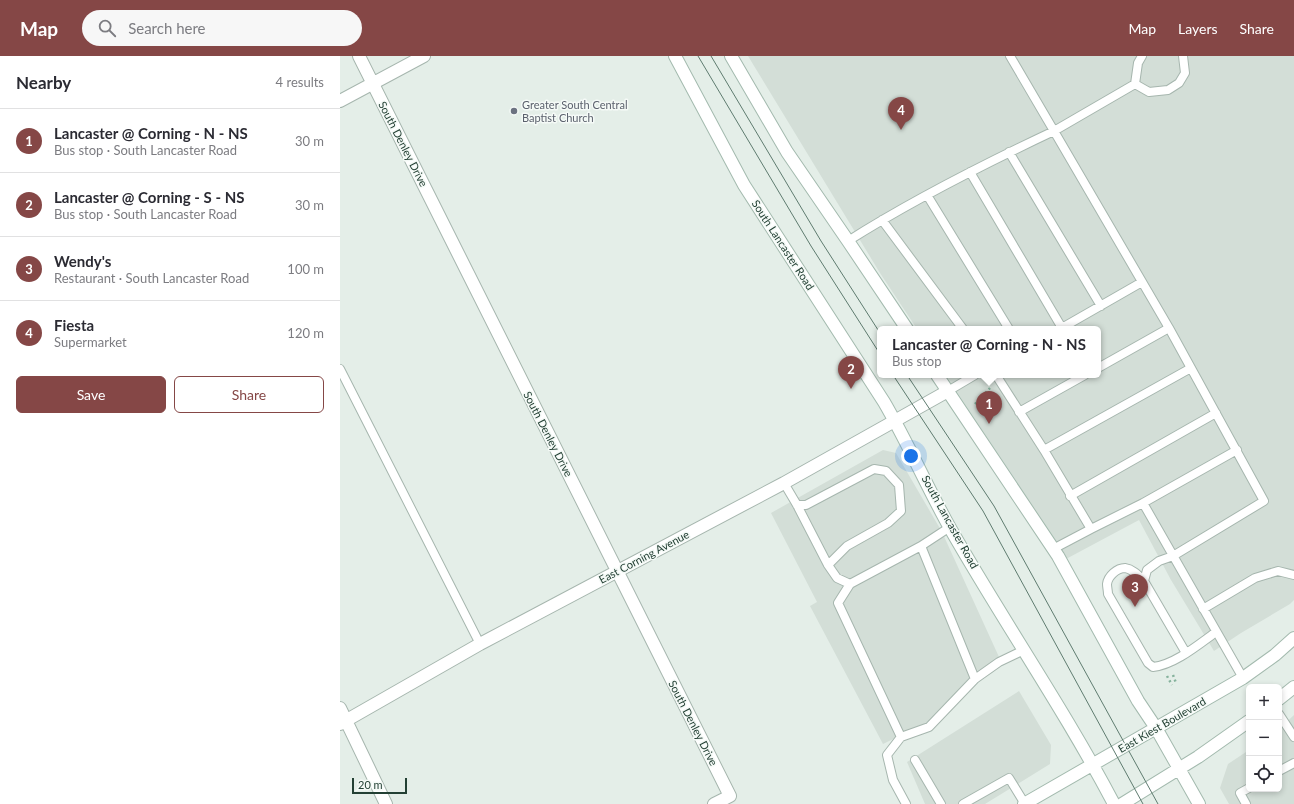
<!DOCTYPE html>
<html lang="en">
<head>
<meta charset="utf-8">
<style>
  body { margin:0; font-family:Lato,sans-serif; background:#f7f7f7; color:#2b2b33 }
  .controls { position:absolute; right:12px; bottom:12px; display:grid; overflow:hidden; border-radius:6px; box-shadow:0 2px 6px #0003 }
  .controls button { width:36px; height:36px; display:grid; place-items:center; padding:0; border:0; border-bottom:1px solid #e1e1e2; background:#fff; color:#2b2b33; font:20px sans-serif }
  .scale { position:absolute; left:12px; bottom:10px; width:55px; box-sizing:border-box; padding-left:4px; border:2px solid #234034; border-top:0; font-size:11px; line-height:14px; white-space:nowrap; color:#234034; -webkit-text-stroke:3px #f5faf7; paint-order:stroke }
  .you { position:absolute; left:571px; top:400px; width:14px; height:14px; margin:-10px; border:3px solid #fff; border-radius:50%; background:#1a73e8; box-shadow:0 0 0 6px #1a73e833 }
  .badge { display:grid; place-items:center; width:26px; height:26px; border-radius:50%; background:#854746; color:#fff; font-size:13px; font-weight:700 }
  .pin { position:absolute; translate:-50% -33px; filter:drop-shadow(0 1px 2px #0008) }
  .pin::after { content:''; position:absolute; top:21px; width:14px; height:12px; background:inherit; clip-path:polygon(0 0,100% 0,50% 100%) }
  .popup { position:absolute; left:537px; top:270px; width:224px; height:52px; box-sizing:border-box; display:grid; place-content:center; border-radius:6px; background:#fff; filter:drop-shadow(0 1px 3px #0005); font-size:13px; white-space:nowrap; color:#7c7c81 }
  .popup b { font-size:15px; color:#2b2b33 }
  .popup::after { content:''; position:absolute; left:50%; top:100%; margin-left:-8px; border:8px solid transparent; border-top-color:#fff }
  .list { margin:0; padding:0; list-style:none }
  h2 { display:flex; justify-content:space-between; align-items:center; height:52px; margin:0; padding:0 16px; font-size:17px }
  h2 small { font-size:13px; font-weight:400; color:#7c7c81 }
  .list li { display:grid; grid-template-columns:26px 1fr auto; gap:12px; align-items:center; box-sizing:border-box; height:64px; padding:0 16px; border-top:1px solid #e1e1e2 }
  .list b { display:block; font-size:15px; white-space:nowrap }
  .list p { margin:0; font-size:13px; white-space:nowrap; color:#7c7c81 }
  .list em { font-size:13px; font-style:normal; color:#7c7c81 }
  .actions { display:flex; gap:8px; padding:12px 16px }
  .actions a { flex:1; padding:9px 0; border:1px solid #854746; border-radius:6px; text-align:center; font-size:14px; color:#854746 }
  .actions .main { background:#854746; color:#fff }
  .icon { flex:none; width:22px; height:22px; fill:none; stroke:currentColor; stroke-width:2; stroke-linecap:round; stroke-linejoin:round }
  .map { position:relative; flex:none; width:954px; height:748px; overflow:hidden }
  header { display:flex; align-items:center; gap:24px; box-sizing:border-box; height:56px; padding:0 20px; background:#854746; color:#fff }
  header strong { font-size:19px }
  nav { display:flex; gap:22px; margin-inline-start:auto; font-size:14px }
  .search { width:280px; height:36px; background:#f7f7f7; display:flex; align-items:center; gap:10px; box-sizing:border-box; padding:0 14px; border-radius:22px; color:#7c7c81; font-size:15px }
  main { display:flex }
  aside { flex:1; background:#fff }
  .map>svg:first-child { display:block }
  .built { fill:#d3ded7 }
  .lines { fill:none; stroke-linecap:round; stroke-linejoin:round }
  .lane-casing { stroke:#a6b6ae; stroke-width:10 }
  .street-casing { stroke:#a6b6ae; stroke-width:14 }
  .secondary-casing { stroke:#a3baae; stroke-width:14 }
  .path { stroke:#85b29c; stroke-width:2.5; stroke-dasharray:2 3; stroke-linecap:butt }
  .lane { stroke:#fff; stroke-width:8 }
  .street { stroke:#fff; stroke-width:12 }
  .secondary { stroke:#fff; stroke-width:12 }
  .tram { stroke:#5e7b6f; stroke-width:1 }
  .worship-dot { fill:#6b7280; stroke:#f5faf7; stroke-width:1.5 }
  .labels { text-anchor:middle; stroke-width:3; stroke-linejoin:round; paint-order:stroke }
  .worship-label { font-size:11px; fill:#5b616d; stroke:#f5faf7; text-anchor:start }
  .street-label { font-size:11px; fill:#234034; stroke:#f5faf7 }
</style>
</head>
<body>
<header>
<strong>Map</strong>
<div class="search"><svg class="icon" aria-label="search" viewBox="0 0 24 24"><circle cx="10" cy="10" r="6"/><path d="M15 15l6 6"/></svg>Search here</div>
<nav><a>Map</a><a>Layers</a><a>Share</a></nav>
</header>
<main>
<aside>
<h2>Nearby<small>4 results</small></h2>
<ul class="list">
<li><span class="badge">1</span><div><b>Lancaster @ Corning - N - NS</b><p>Bus stop · South Lancaster Road</p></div><em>30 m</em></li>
<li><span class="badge">2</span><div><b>Lancaster @ Corning - S - NS</b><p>Bus stop · South Lancaster Road</p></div><em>30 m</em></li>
<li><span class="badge">3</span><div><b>Wendy's</b><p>Restaurant · South Lancaster Road</p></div><em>100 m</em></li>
<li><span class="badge">4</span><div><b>Fiesta</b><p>Supermarket</p></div><em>120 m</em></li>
</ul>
<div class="actions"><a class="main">Save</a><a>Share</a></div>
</aside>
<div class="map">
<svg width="954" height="748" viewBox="0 0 954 748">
  <rect width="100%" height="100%" fill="#e4eee8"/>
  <!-- built -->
  <path class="built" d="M 408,0 L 954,0 L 954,544 L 950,548 L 901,577 L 874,595 L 831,524 L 799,464 L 726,503 L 606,319 L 758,319 L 758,273 L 577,273 L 540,217 Z
    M 543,394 L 556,397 L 602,476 L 659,601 L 594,663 L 543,688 L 470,550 L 477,546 L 431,457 Z
    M 679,635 L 711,689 L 710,708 L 645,748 L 585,748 L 567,706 Z
    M 954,659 L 954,748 L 889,748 L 880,732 L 888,708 L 909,694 L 909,733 L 939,733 L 939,673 Z"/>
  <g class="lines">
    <!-- lane casing -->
    <g class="lane-casing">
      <path id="lane" d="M 670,0 L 714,75 L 795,28
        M 795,28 L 809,36 L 828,34 L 839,27 L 845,17 L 843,0
        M 795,28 L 798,7 L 802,0
        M 669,96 L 761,250
        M 630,116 L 722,272
        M 587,139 L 669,273
        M 542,164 L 623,273
        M 508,185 C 574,143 644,108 714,75 L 829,272 L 924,445 L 833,500 L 819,505 L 807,514 L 804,525 L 846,597
        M 720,273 L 802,226
        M 758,312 L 829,272
        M 0,313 L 140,588
        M 656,319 L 704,394 L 751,473 L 803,447 L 903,622
        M 608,335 L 635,319
        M 679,356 L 745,319
        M 704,394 L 851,312
        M 444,427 L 457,449 L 488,509
        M 730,440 L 876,357
        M 803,447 L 897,394
        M 457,449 L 466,449 L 534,413 L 546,415 L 559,429 L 561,455 L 548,467 L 507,490 L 488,509 L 497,522 L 510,528 L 581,490 L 610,471
        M 581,490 L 635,623
        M 713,493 L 751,473
        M 804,525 C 799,520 793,513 785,512 C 777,512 768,520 767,528 C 767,531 768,535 768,538 L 808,607 L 813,611 C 834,609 858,589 876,576
        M 510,528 L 498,547 L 561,681 L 589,671 L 635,623 L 659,606 L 684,594
        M 863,553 L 915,522 L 938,515 L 954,519
        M 939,658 L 954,681
        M 561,681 L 547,699 L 553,724 L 566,748
        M 575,704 L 601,748
        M 939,715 L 954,707
        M 623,748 L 669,722 L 685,748
        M 906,748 L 900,737 L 909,732"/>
    </g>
    <!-- street casing -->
    <g class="street-casing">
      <path id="street" d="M 19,0 L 390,740 L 374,748
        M 0,45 L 84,0
        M 0,652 L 46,748
        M 0,668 L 140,588 L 444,427 L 608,335"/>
    </g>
    <!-- secondary casing -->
    <g class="secondary-casing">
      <path id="secondary" d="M 335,0 L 404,129 L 544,346 C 568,387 587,431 610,472 C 663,565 724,653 774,748
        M 391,0 L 447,96 L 508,185 L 567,273
        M 597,319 L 718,500 L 798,645 L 816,672 L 859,748
        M 939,643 L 954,631
        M 684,748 L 903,622 L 935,599 L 954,582
        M 782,748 L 858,701 L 909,665"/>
    </g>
    <!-- path -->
    <path class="path" d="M 635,348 L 650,332
      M 833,619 L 836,627
      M 827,620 L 832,629"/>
    <!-- lane -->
    <use href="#lane" class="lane"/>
    <!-- street -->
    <use href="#street" class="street"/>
    <!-- secondary -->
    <use href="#secondary" class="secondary"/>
    <!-- tram -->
    <path class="tram" d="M 358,0 L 471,190 L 540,298
      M 371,0 L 481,185 L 540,277
      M 553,319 L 643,455 L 803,748
      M 567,319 L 654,450 L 818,748"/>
  </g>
  <!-- markers -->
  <circle class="worship-dot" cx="174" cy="55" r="4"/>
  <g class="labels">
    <!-- worship labels -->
    <g class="worship-label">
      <text x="182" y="53">Greater South Central<tspan x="182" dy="13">Baptist Church</tspan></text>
    </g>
    <!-- street labels -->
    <g class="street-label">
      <text transform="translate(63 88) rotate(63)" y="4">South Denley Drive</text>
      <text transform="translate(443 189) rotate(57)" y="4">South Lancaster Road</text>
      <text transform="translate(208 378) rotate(63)" y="4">South Denley Drive</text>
      <text transform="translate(610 466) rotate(61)" y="4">South Lancaster Road</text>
      <text transform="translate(304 501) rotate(-28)" y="4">East Corning Avenue</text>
      <text transform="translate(353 667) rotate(63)" y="4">South Denley Drive</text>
      <text transform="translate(822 669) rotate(-30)" y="4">East Kiest Boulevard</text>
    </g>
  </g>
</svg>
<div class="controls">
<button>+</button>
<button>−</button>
<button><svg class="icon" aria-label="locate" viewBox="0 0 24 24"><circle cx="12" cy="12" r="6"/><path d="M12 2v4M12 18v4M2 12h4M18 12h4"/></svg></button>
</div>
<div class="scale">20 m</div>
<div class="you"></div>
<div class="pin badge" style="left:649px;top:368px">1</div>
<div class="popup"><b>Lancaster @ Corning - N - NS</b>Bus stop</div>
<div class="pin badge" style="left:511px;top:333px">2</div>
<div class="pin badge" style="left:795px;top:551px">3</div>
<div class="pin badge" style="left:561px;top:74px">4</div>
</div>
</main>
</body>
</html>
